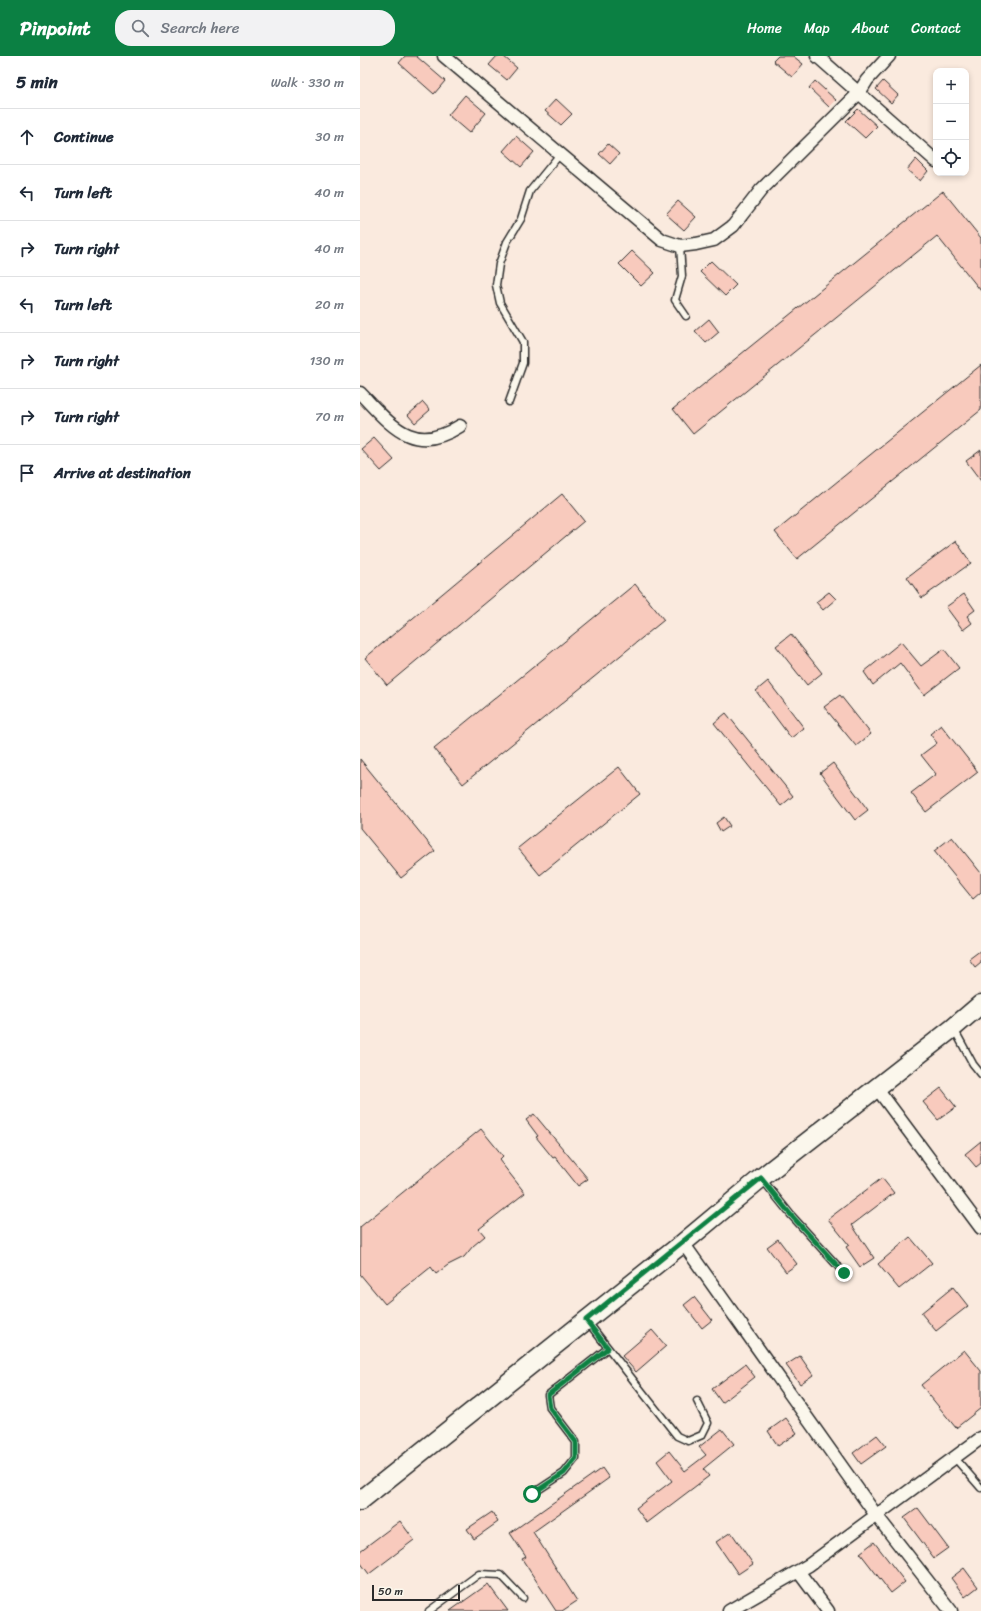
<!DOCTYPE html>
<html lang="en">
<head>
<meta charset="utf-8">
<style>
  body { margin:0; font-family:Sriracha,sans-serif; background:#f2f2f3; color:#1f2937 }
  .controls { position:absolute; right:12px; top:12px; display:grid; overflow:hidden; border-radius:8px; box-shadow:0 2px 6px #0003 }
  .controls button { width:36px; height:36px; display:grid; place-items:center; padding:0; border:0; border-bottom:1px solid #e0e1e3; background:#fff; color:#1f2937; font:20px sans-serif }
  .scale { position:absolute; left:12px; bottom:10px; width:88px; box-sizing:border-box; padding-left:4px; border:2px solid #2b2b2b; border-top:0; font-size:11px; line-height:14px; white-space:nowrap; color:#2b2b2b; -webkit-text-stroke:3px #fbf7ec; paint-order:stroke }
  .stop { position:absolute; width:12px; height:12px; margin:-9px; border:3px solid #0b8043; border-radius:50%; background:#fff }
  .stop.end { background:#0b8043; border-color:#fff; box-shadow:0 1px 4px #0008 }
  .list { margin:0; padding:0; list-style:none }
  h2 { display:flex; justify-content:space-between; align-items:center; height:52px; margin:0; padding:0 16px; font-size:17px }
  h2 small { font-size:13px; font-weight:400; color:#747a83 }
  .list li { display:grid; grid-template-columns:26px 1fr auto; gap:12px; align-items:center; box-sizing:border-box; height:56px; padding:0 16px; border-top:1px solid #e0e1e3 }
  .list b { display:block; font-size:15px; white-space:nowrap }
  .list em { font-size:13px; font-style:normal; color:#747a83 }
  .icon { flex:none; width:22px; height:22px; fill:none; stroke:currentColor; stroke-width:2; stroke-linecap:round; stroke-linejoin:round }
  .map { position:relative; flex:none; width:621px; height:1555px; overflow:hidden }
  header { display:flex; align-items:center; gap:24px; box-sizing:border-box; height:56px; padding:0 20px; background:#0b8043; color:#fff }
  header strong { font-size:19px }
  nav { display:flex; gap:22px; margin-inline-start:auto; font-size:14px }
  .search { width:280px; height:36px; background:#f2f2f3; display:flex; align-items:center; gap:10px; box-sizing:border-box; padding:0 14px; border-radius:16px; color:#747a83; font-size:15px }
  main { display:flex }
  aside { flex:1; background:#fff }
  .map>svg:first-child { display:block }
  .building { fill:#f8cabd; stroke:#2b2b2b }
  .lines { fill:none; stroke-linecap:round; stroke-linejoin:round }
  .lane-casing { stroke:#2b2b2b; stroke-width:9 }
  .street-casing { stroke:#2b2b2b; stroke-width:15 }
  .secondary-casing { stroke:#2b2b2b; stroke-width:21 }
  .lane { stroke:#fbf7ec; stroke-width:6 }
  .street { stroke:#fbf7ec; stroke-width:12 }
  .secondary { stroke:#fbf7ec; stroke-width:18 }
  .route { stroke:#0b8043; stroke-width:5 }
</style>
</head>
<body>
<header>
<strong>Pinpoint</strong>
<div class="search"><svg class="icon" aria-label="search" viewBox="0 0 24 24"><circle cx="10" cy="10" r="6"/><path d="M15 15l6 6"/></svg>Search here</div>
<nav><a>Home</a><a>Map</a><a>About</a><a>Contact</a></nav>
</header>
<main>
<aside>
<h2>5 min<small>Walk · 330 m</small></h2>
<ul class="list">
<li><svg class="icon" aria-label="ahead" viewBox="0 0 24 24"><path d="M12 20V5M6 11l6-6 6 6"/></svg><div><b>Continue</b></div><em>30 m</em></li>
<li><svg class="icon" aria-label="left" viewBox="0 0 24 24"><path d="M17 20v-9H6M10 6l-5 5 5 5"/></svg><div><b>Turn left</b></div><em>40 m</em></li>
<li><svg class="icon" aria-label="right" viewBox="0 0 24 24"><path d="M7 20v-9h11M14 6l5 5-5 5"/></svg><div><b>Turn right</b></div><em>40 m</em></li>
<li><svg class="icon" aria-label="left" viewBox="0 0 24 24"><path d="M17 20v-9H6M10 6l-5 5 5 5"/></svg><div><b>Turn left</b></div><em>20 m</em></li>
<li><svg class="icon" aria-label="right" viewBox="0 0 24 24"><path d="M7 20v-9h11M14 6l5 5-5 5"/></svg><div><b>Turn right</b></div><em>130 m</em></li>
<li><svg class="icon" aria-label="right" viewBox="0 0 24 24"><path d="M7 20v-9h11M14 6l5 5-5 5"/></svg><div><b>Turn right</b></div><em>70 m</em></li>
<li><svg class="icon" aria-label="arrive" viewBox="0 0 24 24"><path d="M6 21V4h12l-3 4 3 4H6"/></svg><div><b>Arrive at destination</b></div></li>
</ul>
</aside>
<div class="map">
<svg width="621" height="1555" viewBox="0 0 621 1555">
  <rect width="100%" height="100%" fill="#faeade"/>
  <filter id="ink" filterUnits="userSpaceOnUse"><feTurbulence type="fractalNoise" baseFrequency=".025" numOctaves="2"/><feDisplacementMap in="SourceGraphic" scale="8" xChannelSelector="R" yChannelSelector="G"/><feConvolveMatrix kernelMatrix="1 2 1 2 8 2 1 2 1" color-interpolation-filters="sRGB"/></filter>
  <g filter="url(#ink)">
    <!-- building -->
    <path class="building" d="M 45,0 L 56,0 L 85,25 L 74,38 L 39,7 Z
      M 137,0 L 143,0 L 157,12 L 147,24 L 129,9 Z
      M 418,0 L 433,0 L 443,8 L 432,21 L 413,5 Z
      M 455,25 L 476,44 L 469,51 L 449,32 Z
      M 523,25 L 538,39 L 531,47 L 516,33 Z
      M 105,39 L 126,57 L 109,77 L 88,59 Z
      M 196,43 L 212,58 L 201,69 L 185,55 Z
      M 498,53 L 517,70 L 505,82 L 486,65 Z
      M 156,80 L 174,96 L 161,111 L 143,95 Z
      M 248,88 L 259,98 L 250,108 L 239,98 Z
      M 556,103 L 568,115 L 560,125 L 547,114 Z
      M 583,135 L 621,182 L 621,235 L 577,180 L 333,378 L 313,353 Z
      M 318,145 L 336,161 L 324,174 L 306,158 Z
      M 272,195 L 295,217 L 281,230 L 259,208 Z
      M 351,205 L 376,229 L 365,240 L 340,216 Z
      M 349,263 L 359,276 L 346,287 L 335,275 Z
      M 621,309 L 621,354 L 437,503 L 415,476 Z
      M 63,346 L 70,354 L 55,367 L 48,359 Z
      M 14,382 L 34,404 L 21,415 L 1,393 Z
      M 621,394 L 621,425 L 606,405 Z
      M 202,438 L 224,465 L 27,629 L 5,602 Z
      M 596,485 L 611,507 L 562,542 L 547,521 Z
      M 275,528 L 304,564 L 103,728 L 74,692 Z
      M 469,536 L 476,543 L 463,554 L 456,546 Z
      M 604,538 L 615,554 L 607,560 L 612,567 L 603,574 L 586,551 Z
      M 431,578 L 462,617 L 447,629 L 416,590 Z
      M 541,586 L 561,610 L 584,593 L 599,612 L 564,639 L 540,607 L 513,629 L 504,616 Z
      M 408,625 L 444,672 L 431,682 L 396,635 Z
      M 480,639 L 511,678 L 496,690 L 464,651 Z
      M 366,657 L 433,740 L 421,750 L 354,667 Z
      M 581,669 L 618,716 L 566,756 L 551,737 L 576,718 L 561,699 L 577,687 L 570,678 Z
      M 0,703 L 75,795 L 41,822 L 0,772 Z
      M 473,707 L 508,754 L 495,764 L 460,717 Z
      M 259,711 L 280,738 L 180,819 L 158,792 Z
      M 364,761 L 370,770 L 361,776 L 356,767 Z
      M 592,781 L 621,817 L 621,836 L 613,843 L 574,795 Z
      M 621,894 L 621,906 L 615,911 L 609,903 Z
      M 581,1032 L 596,1051 L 578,1064 L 563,1046 Z
      M 174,1058 L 228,1123 L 218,1130 L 195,1101 L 193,1102 L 176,1081 L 178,1080 L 166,1064 Z
      M 121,1073 L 143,1100 L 139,1104 L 165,1137 L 119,1173 L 125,1180 L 113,1190 L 104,1201 L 88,1209 L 76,1218 L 71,1211 L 25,1248 L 0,1218 L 0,1171 Z
      M 621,1085 L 621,1107 L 616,1111 L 605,1098 Z
      M 522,1122 L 534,1137 L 492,1169 L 514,1202 L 500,1211 L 486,1191 L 489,1189 L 468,1163 Z
      M 550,1181 L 572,1207 L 539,1233 L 518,1208 Z
      M 418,1183 L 437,1208 L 426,1216 L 407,1191 Z
      M 593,1231 L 608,1250 L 576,1275 L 561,1257 Z
      M 334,1241 L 352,1264 L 342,1272 L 324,1249 Z
      M 292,1274 L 306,1290 L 276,1316 L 262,1300 Z
      M 604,1294 L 621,1315 L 621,1352 L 596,1372 L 561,1329 Z
      M 440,1300 L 453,1319 L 440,1328 L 426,1309 Z
      M 385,1308 L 395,1321 L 362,1347 L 352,1333 Z
      M 426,1362 L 437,1377 L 418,1390 L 408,1375 Z
      M 362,1373 L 374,1388 L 343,1413 L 349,1420 L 287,1467 L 276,1452 L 312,1425 L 297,1405 L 309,1395 L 325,1415 L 346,1399 L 339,1391 Z
      M 517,1379 L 526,1390 L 501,1408 L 493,1397 Z
      M 242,1412 L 249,1422 L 173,1476 L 217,1545 L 202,1555 L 196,1555 L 162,1503 L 166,1501 L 150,1477 Z
      M 558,1452 L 588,1492 L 574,1502 L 544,1462 Z
      M 132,1456 L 138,1466 L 114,1483 L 107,1473 Z
      M 40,1465 L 54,1484 L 9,1518 L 0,1506 L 0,1495 Z
      M 371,1476 L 393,1508 L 378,1518 L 356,1486 Z
      M 514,1486 L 545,1526 L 531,1537 L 500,1497 Z
      M 604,1512 L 618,1531 L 605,1541 L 591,1522 Z
      M 128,1528 L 148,1555 L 90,1555 Z"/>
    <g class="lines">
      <!-- lane casing -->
      <g class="lane-casing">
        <path id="lane" d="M 320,190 L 322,220 L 315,244 L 326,260
          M 149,346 L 163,307 L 163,286 L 140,247 L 136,229 L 139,208 L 147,186 L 161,163 L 170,135 L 201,97
          M 594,973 L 613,1008 L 621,1018
          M 402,1123 L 431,1159 L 484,1217
          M 227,1265 L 317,1380 L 328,1385 L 342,1379 L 348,1367 L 337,1345
          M 594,1401 L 621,1432
          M 172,1438 L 204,1417 L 216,1402 L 216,1386 L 190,1352 L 188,1339 L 248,1292
          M 69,1555 L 119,1518 L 141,1519 L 163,1542"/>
      </g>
      <!-- street casing -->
      <g class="street-casing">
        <path id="street" d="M 84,0 L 302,184 L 320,190 L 336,188 L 354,184 L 373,170 L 401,134 L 499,37 L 507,24 L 529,0
          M 457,0 L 576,105
          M 0,337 C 32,370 53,400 100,370
          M 516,1031 L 621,1172
          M 323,1187 L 516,1459 L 591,1555
          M 438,1515 L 468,1555
          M 369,1555 L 449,1509 L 621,1382"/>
      </g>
      <!-- secondary casing -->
      <g class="secondary-casing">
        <path id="secondary" d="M 0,1445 L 323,1187 L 401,1122 L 593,972 L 621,948"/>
      </g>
      <!-- lane -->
      <use href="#lane" class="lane"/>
      <!-- street -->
      <use href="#street" class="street"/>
      <!-- secondary -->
      <use href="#secondary" class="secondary"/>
    </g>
  </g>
  <g class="lines" filter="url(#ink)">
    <!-- route -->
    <path class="route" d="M 172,1438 L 204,1417 L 216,1402 L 216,1386 L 190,1352 L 188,1339 L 248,1292 L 226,1264 L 401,1122 L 431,1159 L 484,1217"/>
  </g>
</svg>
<div class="controls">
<button>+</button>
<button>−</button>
<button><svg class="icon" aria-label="locate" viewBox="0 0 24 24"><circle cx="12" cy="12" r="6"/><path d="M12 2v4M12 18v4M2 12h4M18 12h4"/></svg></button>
</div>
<div class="scale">50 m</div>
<div class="stop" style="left:172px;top:1438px"></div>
<div class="stop end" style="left:484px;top:1217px"></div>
</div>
</main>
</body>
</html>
